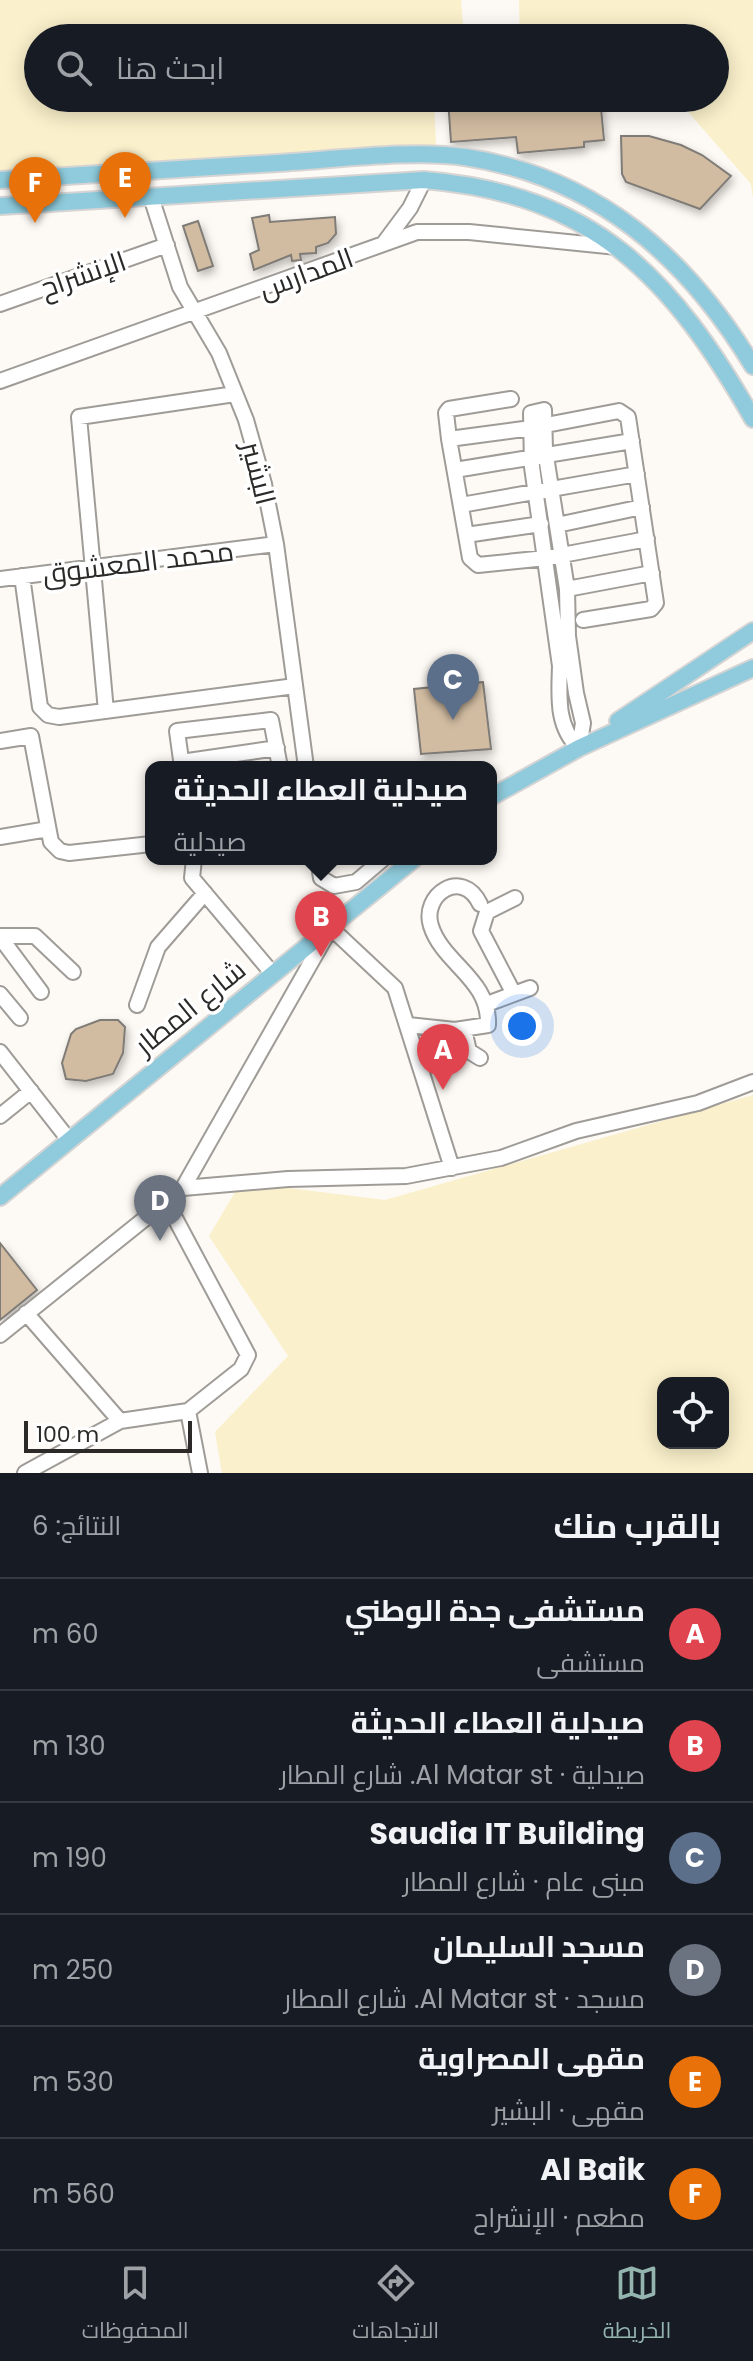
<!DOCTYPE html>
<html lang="ar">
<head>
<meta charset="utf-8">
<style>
  body { margin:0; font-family:Poppins,Cairo,sans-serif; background:#242831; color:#f1f3f6; direction:rtl }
  .controls { position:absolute; right:24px; bottom:24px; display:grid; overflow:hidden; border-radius:16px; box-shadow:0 4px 20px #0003 }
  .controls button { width:72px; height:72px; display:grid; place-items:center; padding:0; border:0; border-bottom:2px solid #363941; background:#171b24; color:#f1f3f6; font:40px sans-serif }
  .scale { position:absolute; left:24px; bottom:20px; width:168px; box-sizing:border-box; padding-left:8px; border:4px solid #2b2a28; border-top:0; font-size:22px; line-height:28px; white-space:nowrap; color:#2b2a28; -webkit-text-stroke:6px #fff; paint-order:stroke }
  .you { position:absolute; left:522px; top:1026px; width:28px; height:28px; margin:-20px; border:6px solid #fff; border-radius:50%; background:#1a73e8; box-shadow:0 0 0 12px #1a73e833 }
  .badge { display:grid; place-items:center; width:52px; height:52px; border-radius:50%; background:#93b4af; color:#fff; font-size:26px; font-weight:700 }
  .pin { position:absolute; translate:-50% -66px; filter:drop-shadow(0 2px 4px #0008) }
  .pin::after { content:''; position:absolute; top:42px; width:28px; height:24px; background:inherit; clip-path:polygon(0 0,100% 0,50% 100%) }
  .popup { position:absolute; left:145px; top:761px; width:352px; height:104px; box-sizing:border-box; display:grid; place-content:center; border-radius:16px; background:#171b24; filter:drop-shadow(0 2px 6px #0005); font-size:26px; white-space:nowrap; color:#9ea1a6 }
  .popup b { font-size:30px; color:#f1f3f6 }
  .popup::after { content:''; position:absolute; left:50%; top:100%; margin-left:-16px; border:16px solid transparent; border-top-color:#171b24 }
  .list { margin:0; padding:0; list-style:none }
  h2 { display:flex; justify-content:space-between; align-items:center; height:104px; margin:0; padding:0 32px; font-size:34px }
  h2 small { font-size:26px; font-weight:400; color:#9ea1a6 }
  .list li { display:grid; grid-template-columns:52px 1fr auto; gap:24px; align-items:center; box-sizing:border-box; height:112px; padding:0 32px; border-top:2px solid #363941 }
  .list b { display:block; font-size:30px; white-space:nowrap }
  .list p { margin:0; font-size:26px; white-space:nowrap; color:#9ea1a6 }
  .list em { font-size:26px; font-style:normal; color:#9ea1a6 }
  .icon { flex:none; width:44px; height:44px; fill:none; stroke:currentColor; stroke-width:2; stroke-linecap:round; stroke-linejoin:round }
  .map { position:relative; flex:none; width:753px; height:1473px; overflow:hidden; direction:ltr }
  .search { position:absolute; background:#171b24; box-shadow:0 4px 20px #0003; left:24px; right:24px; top:24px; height:88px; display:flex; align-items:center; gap:20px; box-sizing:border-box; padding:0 28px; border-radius:44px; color:#9ea1a6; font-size:30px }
  .sheet { height:776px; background:#171b24 }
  nav { display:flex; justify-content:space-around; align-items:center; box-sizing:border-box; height:112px; border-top:2px solid #363941; background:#171b24; font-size:22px; color:#9ea1a6 }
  nav a { display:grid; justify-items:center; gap:4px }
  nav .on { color:#93b4af }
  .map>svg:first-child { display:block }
  .sand { fill:#faf0cb; fill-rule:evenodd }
  .building { fill:#d1bca1; stroke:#7f7b77; stroke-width:2; filter:url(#shadow) }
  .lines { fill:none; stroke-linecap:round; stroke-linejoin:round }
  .minor-casing { stroke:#9f9c98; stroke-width:18 }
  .major-casing { stroke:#d5d4d4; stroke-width:20 }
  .minor { stroke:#fff; stroke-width:14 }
  .major { stroke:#8fcbdc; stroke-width:16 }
  .labels { text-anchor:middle; stroke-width:7; stroke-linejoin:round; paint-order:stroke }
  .street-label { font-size:28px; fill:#2b2a28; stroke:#fff }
</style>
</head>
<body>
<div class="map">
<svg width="753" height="1473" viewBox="0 0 753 1473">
  <defs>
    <filter id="shadow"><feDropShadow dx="2.5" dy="4.5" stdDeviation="4" flood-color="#0004"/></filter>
  </defs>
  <rect width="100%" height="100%" fill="#fdf9f4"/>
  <!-- sand -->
  <path class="sand" d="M 0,0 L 461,0 L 464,38 L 38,38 L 38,98 L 434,98 L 436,147 L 0,174 Z
    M 519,0 L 753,0 L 753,199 L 751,184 L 676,98 L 715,98 L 715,38 L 681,38 L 681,33 L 520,38 Z
    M 753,1095 L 753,1473 L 222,1473 L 215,1432 L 288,1356 L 209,1236 L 241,1182 L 385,1200 ZM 663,1383 L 723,1383 L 723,1443 L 663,1443 Z"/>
  <!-- building -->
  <path class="building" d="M 600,98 L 604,140 L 584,142 L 584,147 L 518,153 L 516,137 L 451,142 L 448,99 Z
    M 621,136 L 649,136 L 681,145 L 702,155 L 731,176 L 700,209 L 626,182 L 622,174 Z
    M 269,215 L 270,222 L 335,217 L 336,234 L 328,243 L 316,247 L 316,253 L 300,254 L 301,260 L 292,261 L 291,255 L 254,270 L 250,254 L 259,250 L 252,218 Z
    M 198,221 L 213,266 L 198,271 L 183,226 Z
    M 483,682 L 491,749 L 421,754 L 414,689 Z
    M 100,1020 L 118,1020 L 125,1027 L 123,1053 L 113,1074 L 86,1081 L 66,1079 L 62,1063 L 71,1034 L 76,1029 Z
    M 0,1243 L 37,1290 L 0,1320 Z"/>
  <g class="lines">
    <!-- minor casing -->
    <g class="minor-casing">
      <path id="minor" d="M 151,197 L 180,287 L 219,353 L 246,420 L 264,484 L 276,544 L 306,767
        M 384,243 L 410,208 L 424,180
        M 0,304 L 167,245
        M 0,381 L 417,232 L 469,232 L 617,247
        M 511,399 L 449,409 L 446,413 L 449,439 L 531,428
        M 544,410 L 545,450 L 567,589 L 568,636 L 576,693 L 583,723 L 579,748 C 556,727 559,696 560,666 L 532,467 L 531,413 Z
        M 546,425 L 619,411 L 628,417 L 656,603 L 651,609 L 583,620
        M 449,439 L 470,558 L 478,565 L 546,558 L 647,539
        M 455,470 L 632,441
        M 461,505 L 637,474
        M 557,525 L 642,507
        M 466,535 L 541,524
        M 22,576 L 40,707 L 48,715 L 59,717 L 295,686
        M 0,579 L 276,544
        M 567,589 L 652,573
        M 106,711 L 79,417 L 235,394
        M 0,741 L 31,736 L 51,842 L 60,851 L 69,853 L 151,844
        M 181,762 L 277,748
        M 182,767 L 177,731 L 271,720 L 280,767
        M 0,837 L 48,829
        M 194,859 L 192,878 L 272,973
        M 318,859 L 321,878 L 334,886 L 356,882 L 383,859
        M 331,928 L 395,988 L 452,1168
        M 0,936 L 35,936 L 73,972
        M 0,937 L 41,992
        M 0,994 L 20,1018
        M 514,994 L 481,931 L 487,912 L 515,898
        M 487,1004 L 530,988
        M 137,1005 L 158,947 L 205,893
        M 408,1025 L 455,1030 L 488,1025 C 490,979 443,964 431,926 C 421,895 462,867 480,904
        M 464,1030 L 469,1051 L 480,1058
        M 0,1052 L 69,1140
        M 0,1116 L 31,1091
        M 183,1188 L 288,1179 L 406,1176 L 501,1158 L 576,1131 L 698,1103 L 753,1082
        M 167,1203 L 248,1355 L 241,1369 L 188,1411 L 200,1473
        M 26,1313 L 120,1421
        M 0,1335 L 183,1188 L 330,929
        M 25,1473 L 120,1421 L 188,1411"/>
    </g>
    <!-- major casing -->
    <g class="major-casing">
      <path id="major" d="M 0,180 C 93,174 185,169 278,163 C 332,160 413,149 465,157 C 596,177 686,256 753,366
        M 0,206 L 424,180 C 595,194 672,278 753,419
        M 618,721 L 753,631
        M 491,797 L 579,748 L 753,668
        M 0,1197 L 414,859"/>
    </g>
    <!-- minor -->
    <use href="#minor" class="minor"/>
    <!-- major -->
    <use href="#major" class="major"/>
  </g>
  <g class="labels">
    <!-- street labels -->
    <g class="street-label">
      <text transform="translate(306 273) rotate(-20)" y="10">المدارس</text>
      <text transform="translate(83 274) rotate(-19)" y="10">الإنشراح</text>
      <text transform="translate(259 473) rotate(76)" y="10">البشير</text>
      <text transform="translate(138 562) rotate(-7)" y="10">محمد المعشوق</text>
      <text transform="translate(190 1007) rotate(-39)" y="10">شارع المطار</text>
    </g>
  </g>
</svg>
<div class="controls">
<button><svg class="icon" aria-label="locate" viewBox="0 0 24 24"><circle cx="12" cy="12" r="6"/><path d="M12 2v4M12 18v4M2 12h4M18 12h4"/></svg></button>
</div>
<div class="scale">100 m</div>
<div class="you"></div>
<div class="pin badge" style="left:443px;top:1090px;background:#e0444e">A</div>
<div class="pin badge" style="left:321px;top:957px;background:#e0444e">B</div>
<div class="popup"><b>صيدلية العطاء الحديثة</b>صيدلية</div>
<div class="pin badge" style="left:453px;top:720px;background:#5c6f8a">C</div>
<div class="pin badge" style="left:160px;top:1241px;background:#6b7280">D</div>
<div class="pin badge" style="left:125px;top:218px;background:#e8710a">E</div>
<div class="pin badge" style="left:35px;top:223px;background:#e8710a">F</div>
<div class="search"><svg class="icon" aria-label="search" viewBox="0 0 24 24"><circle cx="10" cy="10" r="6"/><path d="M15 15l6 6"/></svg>ابحث هنا</div>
</div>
<section class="sheet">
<h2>بالقرب منك<small>النتائج: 6</small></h2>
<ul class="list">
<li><span class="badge" style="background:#e0444e">A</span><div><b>مستشفى جدة الوطني</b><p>مستشفى</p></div><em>60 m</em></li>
<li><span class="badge" style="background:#e0444e">B</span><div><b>صيدلية العطاء الحديثة</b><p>صيدلية · Al Matar st. شارع المطار</p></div><em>130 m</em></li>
<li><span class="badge" style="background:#5c6f8a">C</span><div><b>Saudia IT Building</b><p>مبنى عام · شارع المطار</p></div><em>190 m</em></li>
<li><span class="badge" style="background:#6b7280">D</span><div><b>مسجد السليمان</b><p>مسجد · Al Matar st. شارع المطار</p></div><em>250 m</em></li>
<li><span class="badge" style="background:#e8710a">E</span><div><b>مقهى المصراوية</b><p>مقهى · البشير</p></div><em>530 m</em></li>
<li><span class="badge" style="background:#e8710a">F</span><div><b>Al Baik</b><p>مطعم · الإنشراح</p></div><em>560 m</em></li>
</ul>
</section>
<nav>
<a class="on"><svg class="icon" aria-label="map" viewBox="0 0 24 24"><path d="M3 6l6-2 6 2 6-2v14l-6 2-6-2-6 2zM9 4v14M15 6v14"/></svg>الخريطة</a>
<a><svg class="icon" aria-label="directions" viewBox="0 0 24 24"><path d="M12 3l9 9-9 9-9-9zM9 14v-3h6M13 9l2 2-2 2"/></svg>الاتجاهات</a>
<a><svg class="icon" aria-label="saved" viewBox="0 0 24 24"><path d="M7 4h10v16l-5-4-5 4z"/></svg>المحفوظات</a>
</nav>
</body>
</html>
